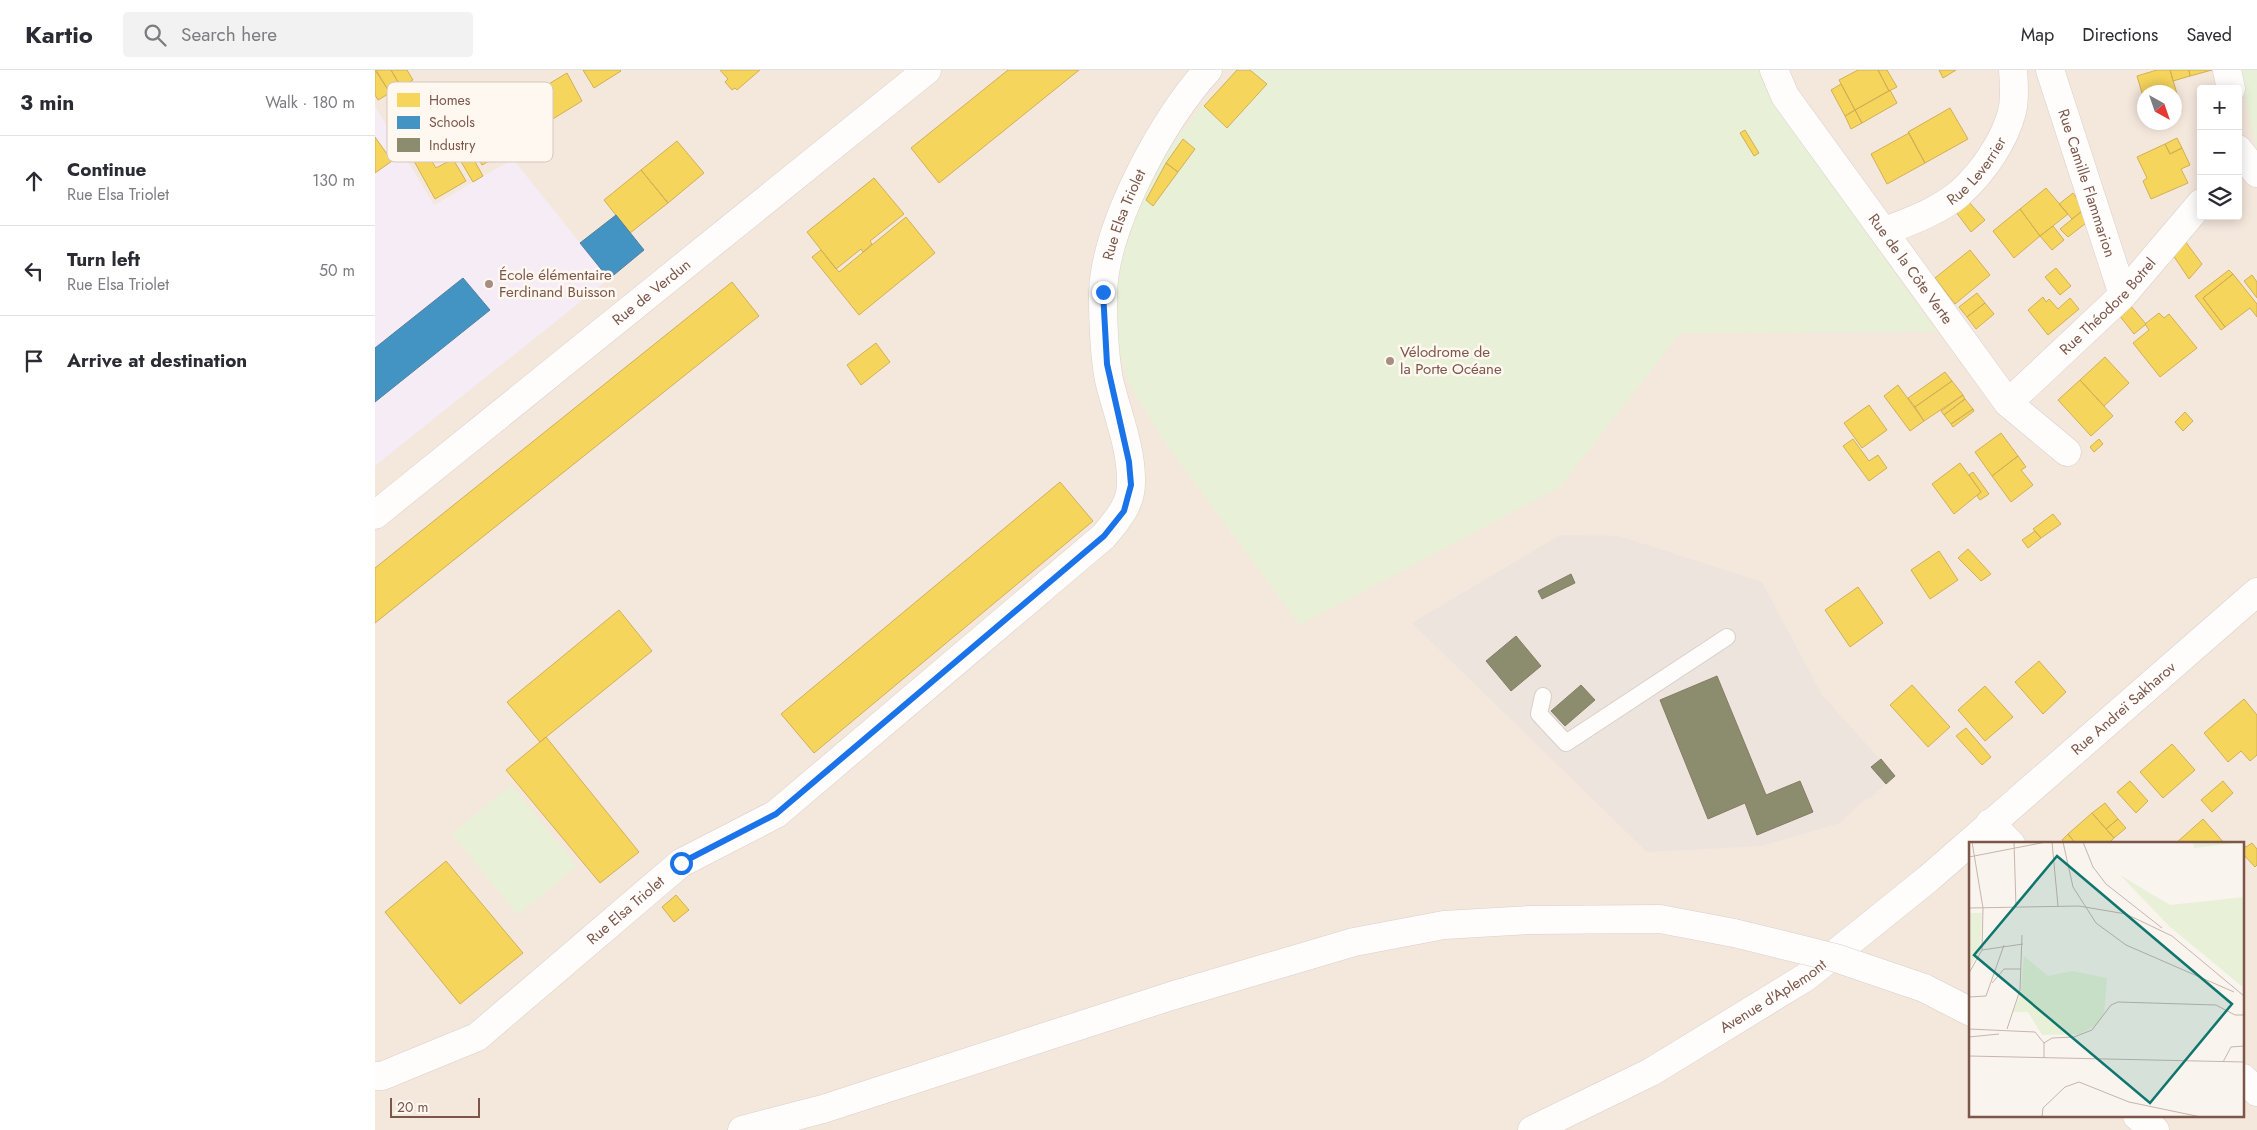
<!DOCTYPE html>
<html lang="en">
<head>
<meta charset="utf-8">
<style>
  body { margin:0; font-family:Jost,sans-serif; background:#f2f2f3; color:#2b2b33 }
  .controls { position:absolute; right:15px; top:15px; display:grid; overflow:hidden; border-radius:5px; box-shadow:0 2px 12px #0003 }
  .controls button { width:45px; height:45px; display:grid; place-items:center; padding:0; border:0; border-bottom:1px solid #e1e1e2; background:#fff; color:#2b2b33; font:25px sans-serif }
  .compass { position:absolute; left:1762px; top:15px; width:45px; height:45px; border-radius:50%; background:#fff; box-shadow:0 2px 12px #0003; rotate:140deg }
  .scale { position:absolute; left:15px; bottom:12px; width:90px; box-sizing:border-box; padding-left:5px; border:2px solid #7c5649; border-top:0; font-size:14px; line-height:18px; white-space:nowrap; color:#7c5649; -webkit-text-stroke:4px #fff8f1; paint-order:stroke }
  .stop { position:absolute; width:15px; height:15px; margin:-11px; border:4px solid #1a73e8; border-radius:50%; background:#fff }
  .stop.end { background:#1a73e8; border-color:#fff; box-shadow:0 1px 5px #0008 }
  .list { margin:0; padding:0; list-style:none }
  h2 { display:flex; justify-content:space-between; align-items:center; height:65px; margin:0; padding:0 20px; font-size:21px }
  h2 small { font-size:16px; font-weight:400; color:#7c7c81 }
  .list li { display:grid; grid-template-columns:32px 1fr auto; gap:15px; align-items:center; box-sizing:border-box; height:90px; padding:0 20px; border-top:1px solid #e1e1e2 }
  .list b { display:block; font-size:19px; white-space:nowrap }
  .list p { margin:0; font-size:16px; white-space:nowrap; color:#7c7c81 }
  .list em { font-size:16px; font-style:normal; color:#7c7c81 }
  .icon { flex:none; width:28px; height:28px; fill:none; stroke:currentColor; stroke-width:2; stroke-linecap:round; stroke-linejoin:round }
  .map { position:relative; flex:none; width:1882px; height:1060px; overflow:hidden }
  header { display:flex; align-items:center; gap:30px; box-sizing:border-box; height:70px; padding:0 25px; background:#fff; border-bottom:1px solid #e1e1e2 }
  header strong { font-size:24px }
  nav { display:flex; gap:28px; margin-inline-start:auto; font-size:18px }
  .search { width:350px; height:45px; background:#f2f2f3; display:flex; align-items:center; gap:12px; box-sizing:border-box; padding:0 18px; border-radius:5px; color:#7c7c81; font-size:19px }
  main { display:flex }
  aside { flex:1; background:#fff }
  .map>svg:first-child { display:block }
  .residential { fill:#f4e7dc; fill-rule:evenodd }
  .industrial { fill:#ede4de }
  .education { fill:#f5ecf5 }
  .green { fill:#e8f1d7 }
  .homes { fill:#f6d55c; stroke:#d1af56 }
  .schools { fill:#4393c3; stroke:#54819e }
  .industry { fill:#8c8c6e; stroke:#877c63 }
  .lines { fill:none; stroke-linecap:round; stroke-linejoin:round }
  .service-casing { stroke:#d9cfca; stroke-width:18 }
  .minor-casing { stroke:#d9cfca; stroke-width:29 }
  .tertiary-casing { stroke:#d9cfca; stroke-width:29 }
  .secondary-casing { stroke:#dad0cb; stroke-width:29 }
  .service { stroke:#fefdfc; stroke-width:16 }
  .minor { stroke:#fefdfc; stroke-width:28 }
  .tertiary { stroke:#fefdfc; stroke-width:28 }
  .secondary { stroke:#fefdfc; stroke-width:28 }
  .tertiary-bridge-casing { stroke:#d9cfca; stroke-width:29; stroke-linecap:butt }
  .tertiary-bridge { stroke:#fefdfc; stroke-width:28 }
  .route { stroke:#1a73e8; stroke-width:6 }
  .poi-dot { fill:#a88d83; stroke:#fff8f1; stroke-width:2 }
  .labels { text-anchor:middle; stroke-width:5; stroke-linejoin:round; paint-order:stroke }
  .street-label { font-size:15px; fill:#7c5649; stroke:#fff8f1 }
  .poi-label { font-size:15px; fill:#7c5649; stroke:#fff8f1; text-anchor:start }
  .inset-road { fill:none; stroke:#c7b5ac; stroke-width:1 }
  .view { fill:#0f766e; fill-opacity:0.15; stroke:#0f766e; stroke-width:2.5 }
  .inset-edge { fill:none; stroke:#7c5649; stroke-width:2.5 }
  .key { fill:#fff8f1; stroke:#d8c7bf; stroke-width:1 }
  .key-label { font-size:14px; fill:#7c5649 }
</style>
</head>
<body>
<header>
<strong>Kartio</strong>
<div class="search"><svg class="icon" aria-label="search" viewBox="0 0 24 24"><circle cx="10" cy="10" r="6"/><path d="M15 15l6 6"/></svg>Search here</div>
<nav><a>Map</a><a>Directions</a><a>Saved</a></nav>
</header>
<main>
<aside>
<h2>3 min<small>Walk · 180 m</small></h2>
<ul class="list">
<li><svg class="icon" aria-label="ahead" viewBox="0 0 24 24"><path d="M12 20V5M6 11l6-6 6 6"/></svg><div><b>Continue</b><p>Rue Elsa Triolet</p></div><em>130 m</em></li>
<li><svg class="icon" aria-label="left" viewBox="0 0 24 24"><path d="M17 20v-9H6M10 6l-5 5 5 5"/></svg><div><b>Turn left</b><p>Rue Elsa Triolet</p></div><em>50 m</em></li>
<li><svg class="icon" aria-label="arrive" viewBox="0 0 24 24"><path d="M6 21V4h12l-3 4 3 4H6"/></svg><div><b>Arrive at destination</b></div></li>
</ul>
</aside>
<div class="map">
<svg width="1882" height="1060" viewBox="0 0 1882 1060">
  <rect width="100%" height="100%" fill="#f9f4ee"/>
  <!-- residential -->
  <path class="residential" d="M 0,0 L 1882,0 L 1882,1060 L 0,1060 ZM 1826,19 L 1863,19 L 1863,146 L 1826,146 ZM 1770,22 L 1800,22 L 1800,52 L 1770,52 ZM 1596,774 L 1868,774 L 1868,1046 L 1596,1046 Z"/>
  <!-- industrial -->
  <path class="industrial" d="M 1185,465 L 1244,466 L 1387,512 L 1447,625 L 1520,706 L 1494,729 L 1492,728 L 1483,736 L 1465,753 L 1386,776 L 1272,782 L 1037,553 Z"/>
  <!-- education -->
  <path class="education" d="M 0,36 L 59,135 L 138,89 L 234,209 L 0,396 Z"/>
  <!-- green -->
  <path class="green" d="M 861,0 L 1386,0 L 1392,23 L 1562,262 L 1305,263 L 1185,417 L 925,555 L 790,373 L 754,314 L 741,267 L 742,208 L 767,125 L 802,68 L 823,41 Z
    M 1864,0 L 1882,0 L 1882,79 Z
    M 136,715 L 202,796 L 143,845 L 77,764 Z"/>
  <!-- homes -->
  <path class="homes" d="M 0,0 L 15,23 L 3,30 L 0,25 Z
    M 1,0 L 16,0 L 26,17 L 15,23 Z
    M 16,0 L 32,0 L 38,10 L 26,17 Z
    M 208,0 L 245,0 L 246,1 L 219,18 Z
    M 345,0 L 385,0 L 362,20 L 360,18 L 357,20 L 350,12 L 353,9 Z
    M 633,0 L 704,0 L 564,113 L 536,78 Z
    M 862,0 L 875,0 L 892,14 L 852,58 L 829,36 Z
    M 1483,0 L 1503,0 L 1514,21 L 1480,40 L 1464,10 Z
    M 1503,0 L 1512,0 L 1522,17 L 1514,21 Z
    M 1564,0 L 1581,0 L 1568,8 Z
    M 1782,0 L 1795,0 L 1807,41 L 1800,43 L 1800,22 L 1770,22 L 1770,33 L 1762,6 Z
    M 1795,0 L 1814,0 L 1815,6 L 1798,11 Z
    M 1814,0 L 1837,0 L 1815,6 Z
    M 192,3 L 207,31 L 168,55 L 152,27 Z
    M 1466,14 L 1480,40 L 1470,46 L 1456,20 Z
    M 1515,20 L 1522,33 L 1487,53 L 1480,40 Z
    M 1575,38 L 1593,69 L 1550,93 L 1533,62 Z
    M 1480,40 L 1487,53 L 1476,59 L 1470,46 Z
    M 104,55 L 123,86 L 107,95 L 99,80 L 95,83 L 108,106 L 98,112 L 75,73 Z
    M 1370,60 L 1384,83 L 1379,86 L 1365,63 Z
    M 1534,63 L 1550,93 L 1512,114 L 1496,84 Z
    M 0,67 L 17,91 L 0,103 Z
    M 1802,68 L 1807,78 L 1795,84 L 1790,74 Z
    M 808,69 L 820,79 L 803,102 L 791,93 Z
    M 302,71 L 329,103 L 293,133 L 266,100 Z
    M 1790,74 L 1795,84 L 1807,78 L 1815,95 L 1806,99 L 1813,113 L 1776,129 L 1768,111 L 1772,108 L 1762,87 Z
    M 52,83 L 61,98 L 78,89 L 91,111 L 60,129 L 39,91 Z
    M 791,93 L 803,102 L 778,136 L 771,130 Z
    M 266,100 L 293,133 L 255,163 L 229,130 Z
    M 499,108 L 529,144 L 495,171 L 497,174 L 488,182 L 486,179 L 461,199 L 432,162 Z
    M 1671,118 L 1693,144 L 1665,166 L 1645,139 Z
    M 1698,123 L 1703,130 L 1707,141 L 1697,149 L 1684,134 Z
    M 1593,131 L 1610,150 L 1596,162 L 1581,142 Z
    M 1645,139 L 1665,166 L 1639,188 L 1618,161 Z
    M 1707,141 L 1711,153 L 1693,167 L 1685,159 Z
    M 531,147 L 560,183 L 484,245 L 437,187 L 446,180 L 464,202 Z
    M 1678,156 L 1689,170 L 1677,180 L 1665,166 Z
    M 1810,171 L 1827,194 L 1814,209 L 1798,185 Z
    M 1595,180 L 1615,205 L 1580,234 L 1560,208 Z
    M 1681,198 L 1696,216 L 1685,225 L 1670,207 Z
    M 1854,200 L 1858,204 L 1828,228 L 1850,257 L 1846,260 L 1820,226 Z
    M 1858,204 L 1882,234 L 1882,247 L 1875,238 L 1850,257 L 1828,228 Z
    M 1877,205 L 1882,212 L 1882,228 L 1869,211 Z
    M 357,212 L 384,246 L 0,553 L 0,498 Z
    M 1602,223 L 1610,233 L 1592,247 L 1584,237 Z
    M 1668,227 L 1671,232 L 1674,229 L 1683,239 L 1695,228 L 1704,239 L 1673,265 L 1653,240 Z
    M 1610,233 L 1619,244 L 1601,259 L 1592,247 Z
    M 1755,235 L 1771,254 L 1759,264 L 1744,245 Z
    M 1784,243 L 1789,248 L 1794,244 L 1822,278 L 1785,307 L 1758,273 L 1774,260 L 1770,254 Z
    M 501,273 L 515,292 L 486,315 L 472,295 Z
    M 1730,287 L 1754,313 L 1729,336 L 1705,310 Z
    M 1570,302 L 1577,311 L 1540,337 L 1533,328 Z
    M 1705,310 L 1738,346 L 1716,366 L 1683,330 Z
    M 1577,311 L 1588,325 L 1549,351 L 1540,337 Z
    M 1523,315 L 1549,351 L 1535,361 L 1509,326 Z
    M 1588,325 L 1590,329 L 1569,345 L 1566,341 Z
    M 1590,329 L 1598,339 L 1576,354 L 1569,345 Z
    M 1494,335 L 1512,360 L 1487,378 L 1469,353 Z
    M 1598,339 L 1599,341 L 1578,357 L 1576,354 Z
    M 1810,342 L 1818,351 L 1808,361 L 1800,352 Z
    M 1626,363 L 1643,386 L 1617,406 L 1600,382 Z
    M 1478,369 L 1494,391 L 1503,385 L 1512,398 L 1494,411 L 1468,376 Z
    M 1724,369 L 1728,374 L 1719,382 L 1715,377 Z
    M 1643,386 L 1651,397 L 1646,400 L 1658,415 L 1636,432 L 1617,406 Z
    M 1585,393 L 1606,422 L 1579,444 L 1557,414 Z
    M 1598,402 L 1614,424 L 1605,430 L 1602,426 L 1606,422 L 1594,405 Z
    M 685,412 L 718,451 L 439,683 L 406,644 Z
    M 1678,444 L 1686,454 L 1666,468 L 1658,459 Z
    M 1660,461 L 1666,468 L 1653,478 L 1647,470 Z
    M 1593,479 L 1616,504 L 1606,511 L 1583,488 Z
    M 1564,481 L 1583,510 L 1555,529 L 1536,500 Z
    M 1483,517 L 1508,553 L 1475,577 L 1450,540 Z
    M 244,540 L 277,581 L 165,672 L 132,632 Z
    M 1664,591 L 1691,622 L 1668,644 L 1640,612 Z
    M 1537,615 L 1575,657 L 1553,677 L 1515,635 Z
    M 1610,616 L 1638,647 L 1610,671 L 1583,640 Z
    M 1869,629 L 1882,645 L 1882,685 L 1875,691 L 1866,681 L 1853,692 L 1829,663 Z
    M 1591,658 L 1616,687 L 1607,695 L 1581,666 Z
    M 171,667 L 264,782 L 225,813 L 131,700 Z
    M 1797,674 L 1820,700 L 1788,728 L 1765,702 Z
    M 1755,711 L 1773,731 L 1761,743 L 1742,722 Z
    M 1848,711 L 1858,723 L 1837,742 L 1826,730 Z
    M 1730,733 L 1743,749 L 1731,759 L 1717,743 Z
    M 1717,743 L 1739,768 L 1733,774 L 1701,774 L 1693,764 Z
    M 1743,749 L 1751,758 L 1739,768 L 1731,759 Z
    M 1828,749 L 1850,774 L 1800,774 Z
    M 1693,764 L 1701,774 L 1691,774 L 1687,770 Z
    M 1877,773 L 1882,779 L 1882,795 L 1880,797 L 1868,784 L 1868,775 L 1871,777 Z
    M 71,791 L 148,883 L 85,934 L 10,842 Z
    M 301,825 L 314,840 L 299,852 L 287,837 Z"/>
  <!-- schools -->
  <path class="schools" d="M 241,145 L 269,180 L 234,209 L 205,173 Z
    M 88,208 L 115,240 L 0,332 L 0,278 Z"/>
  <!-- industry -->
  <path class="industry" d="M 1196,504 L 1200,513 L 1167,529 L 1163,521 Z
    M 1141,566 L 1166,596 L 1136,621 L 1111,591 Z
    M 1342,606 L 1391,725 L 1425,711 L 1438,742 L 1382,765 L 1370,733 L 1333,749 L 1285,630 Z
    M 1206,615 L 1220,630 L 1190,656 L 1176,641 Z
    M 1506,689 L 1520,706 L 1511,714 L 1496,697 Z"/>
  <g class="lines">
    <!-- service casing -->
    <g class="service-casing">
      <path id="service" d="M 1168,626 L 1164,644 L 1191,673 L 1352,567"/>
    </g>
    <!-- minor casing -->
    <g class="minor-casing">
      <g id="minor">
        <path id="s1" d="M 1399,0 L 1410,26 L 1633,333 L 1692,382"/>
        <path id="s2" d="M 1675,0 L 1748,225"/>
        <path d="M 1852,0 L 1856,19"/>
        <path d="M 1863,79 L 1882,103"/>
        <path id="s3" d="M 1510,161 C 1536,151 1564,141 1585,123 C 1608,102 1629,72 1637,42 C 1640,30 1639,12 1638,0"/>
        <path id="s4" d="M 1633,333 L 1748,225 L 1826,133"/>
        <path d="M 1615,753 L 1636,774"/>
        <path id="s5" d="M 0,1006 L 7,1006 L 102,967 L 306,793 L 401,744 L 729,466 C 742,450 756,435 756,413 C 757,379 742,343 734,310 C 729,283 728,251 728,223 C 730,156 788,48 833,0"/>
        <path d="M 1868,1008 L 1882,1022"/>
      </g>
    </g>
    <!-- tertiary casing -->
    <g class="tertiary-casing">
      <g id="tertiary">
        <path d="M 1549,918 L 1596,942"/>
        <path d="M 1762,1046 L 1780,1060"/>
        <path d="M 367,1060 L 448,1039 L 796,926 L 979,872 L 1069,855 L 1154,850 L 1285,849 L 1359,863"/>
        <path id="s6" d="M 1157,1060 L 1276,1002 L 1431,907 L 1554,808 L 1882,522"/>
      </g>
    </g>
    <!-- secondary casing -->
    <g class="secondary-casing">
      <g id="secondary">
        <path id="s7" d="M 0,445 L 552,0"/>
      </g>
    </g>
    <!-- service -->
    <use href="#service" class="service"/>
    <!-- minor -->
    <use href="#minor" class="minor"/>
    <!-- tertiary -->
    <use href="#tertiary" class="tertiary"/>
    <!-- secondary -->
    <use href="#secondary" class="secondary"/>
    <!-- tertiary-bridge casing -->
    <g class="tertiary-bridge-casing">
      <path id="tertiary-bridge" d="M 1359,863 L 1461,888 L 1549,918"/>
    </g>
    <!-- tertiary-bridge -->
    <use href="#tertiary-bridge" class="tertiary-bridge"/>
  </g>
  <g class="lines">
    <!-- route -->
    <path class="route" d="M 306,793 L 401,744 L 729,466 L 749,441 L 756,415 L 754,392 L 732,294 L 728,222"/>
  </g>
  <!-- markers -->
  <g class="poi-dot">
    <circle cx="114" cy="214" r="5"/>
    <circle cx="1015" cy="291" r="5"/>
  </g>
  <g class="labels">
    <!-- street labels -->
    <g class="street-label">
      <text dy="5" stroke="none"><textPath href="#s3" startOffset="112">Rue Leverrier</textPath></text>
      <text dy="5" stroke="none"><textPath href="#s2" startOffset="119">Rue Camille Flammarion</textPath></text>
      <text dy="5" stroke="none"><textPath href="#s5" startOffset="1250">Rue Elsa Triolet</textPath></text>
      <text dy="5" stroke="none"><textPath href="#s1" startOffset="242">Rue de la Côte Verte</textPath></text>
      <text dy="5" stroke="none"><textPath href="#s7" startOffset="355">Rue de Verdun</textPath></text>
      <text dy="5" stroke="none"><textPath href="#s4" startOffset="139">Rue Théodore Botrel</textPath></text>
      <text dy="5" stroke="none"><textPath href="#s6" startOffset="730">Rue Andreï Sakharov</textPath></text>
      <text dy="5" stroke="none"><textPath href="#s5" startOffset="305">Rue Elsa Triolet</textPath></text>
      <text dy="5" stroke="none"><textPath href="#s6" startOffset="276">Avenue d'Aplemont</textPath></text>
    </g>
    <!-- poi labels -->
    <g class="poi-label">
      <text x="124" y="210">École élémentaire<tspan x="124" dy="17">Ferdinand Buisson</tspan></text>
      <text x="1025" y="287">Vélodrome de<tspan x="1025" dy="17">la Porte Océane</tspan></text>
    </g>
  </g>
  <!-- overview -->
  <g transform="translate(1594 772)">
    <rect width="275" height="275" fill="#f9f4ee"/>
    <path d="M 224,0 L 267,0 L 267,1 L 225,6 ZM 151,33 L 201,63 L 275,55 L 275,146 L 201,85 ZM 0,71 L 13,71 L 11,106 L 0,128 ZM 55,114 L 79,134 L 103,129 L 138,136 L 135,172 L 128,183 L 111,192 L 73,193 L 59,170 L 44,170 L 52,149 Z" fill="#e8f1d7"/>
    <path class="inset-road" d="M 3,0 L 14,66 L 13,108M 45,0 L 47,65M 83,0 L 89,64M 94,0 L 104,45 L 127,81 L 157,103 L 265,150M 114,0 L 124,25 L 137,42 L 193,86M 0,15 L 77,0M 0,66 L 110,64 L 157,72 L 203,94 L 275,154M 0,131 L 13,108 L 54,102M 23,141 L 35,127 L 52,127M 0,155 L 17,154 L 35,103M 0,187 L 66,190 L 75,201 L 75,216M 38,187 L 51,148 L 53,93M 0,195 L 30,192M 75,201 L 83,196 L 105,195 L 123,188 L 142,163 L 149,160 L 247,163 L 266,173 L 275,173M 0,214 L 275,220M 254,220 L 262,205 L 275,204M 73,275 L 74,266 L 96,245 L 110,240 L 160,260 L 232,275"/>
    <path class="view" d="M 88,14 L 263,162 L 181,261 L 5,113 Z"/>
    <rect width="275" height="275" class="inset-edge"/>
  </g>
  <!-- legend -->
  <rect x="12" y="12" width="166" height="80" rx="8" class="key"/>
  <rect x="22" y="23" width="23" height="14" fill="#f6d55c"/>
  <rect x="22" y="46" width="23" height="13" fill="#4393c3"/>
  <rect x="22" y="68" width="23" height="14" fill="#8c8c6e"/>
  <g class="key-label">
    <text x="54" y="35">Homes</text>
    <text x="54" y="57">Schools</text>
    <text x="54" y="80">Industry</text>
  </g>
</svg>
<div class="controls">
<button>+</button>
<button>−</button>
<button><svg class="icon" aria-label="layers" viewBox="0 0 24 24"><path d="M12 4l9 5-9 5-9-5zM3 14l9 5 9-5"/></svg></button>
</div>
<svg class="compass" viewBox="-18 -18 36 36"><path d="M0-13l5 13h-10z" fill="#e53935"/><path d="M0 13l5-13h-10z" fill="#7c7c81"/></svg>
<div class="scale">20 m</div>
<div class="stop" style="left:306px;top:793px"></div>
<div class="stop end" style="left:728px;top:222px"></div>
</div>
</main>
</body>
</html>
